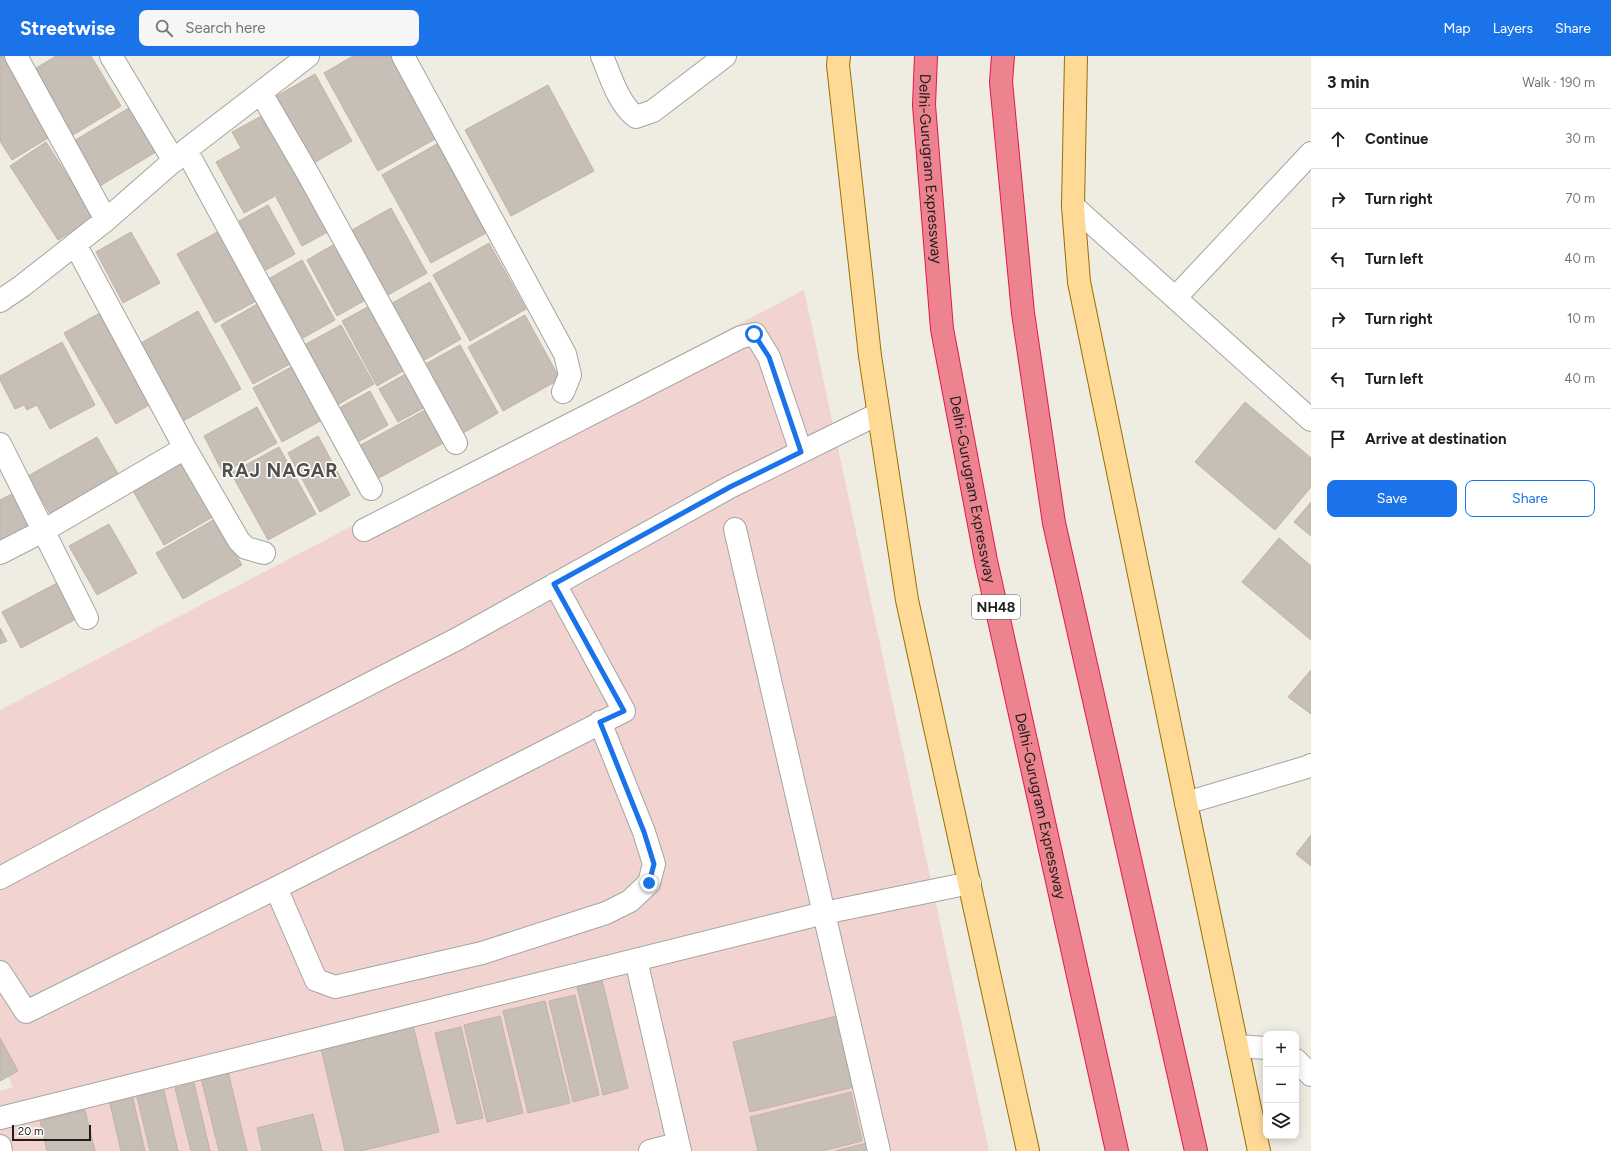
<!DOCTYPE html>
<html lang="en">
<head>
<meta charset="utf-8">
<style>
  body { margin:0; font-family:Figtree,sans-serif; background:#f6f6f6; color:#202124 }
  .controls { position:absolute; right:12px; bottom:12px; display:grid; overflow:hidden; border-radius:8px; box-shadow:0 2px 10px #0003 }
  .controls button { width:36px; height:36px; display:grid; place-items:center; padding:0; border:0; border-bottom:1px solid #e0e0e0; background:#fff; color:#202124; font:20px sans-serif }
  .scale { position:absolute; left:12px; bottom:10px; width:79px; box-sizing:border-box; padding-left:4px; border:2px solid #1d1d1d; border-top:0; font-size:11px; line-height:14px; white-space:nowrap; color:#1d1d1d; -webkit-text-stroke:3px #fff; paint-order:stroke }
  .stop { position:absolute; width:12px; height:12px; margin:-9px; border:3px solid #1a73e8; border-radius:50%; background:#fff }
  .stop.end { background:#1a73e8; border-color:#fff; box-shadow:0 1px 4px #0008 }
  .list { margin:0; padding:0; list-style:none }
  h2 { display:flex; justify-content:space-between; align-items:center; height:52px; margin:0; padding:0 16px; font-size:17px }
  h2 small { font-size:13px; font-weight:400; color:#757577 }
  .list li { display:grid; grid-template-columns:26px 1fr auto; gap:12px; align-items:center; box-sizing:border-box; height:60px; padding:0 16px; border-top:1px solid #e0e0e0 }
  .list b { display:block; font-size:15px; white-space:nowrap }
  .list em { font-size:13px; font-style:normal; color:#757577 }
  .actions { display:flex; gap:8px; padding:12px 16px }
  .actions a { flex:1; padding:9px 0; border:1px solid #1a73e8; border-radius:8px; text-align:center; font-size:14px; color:#1a73e8 }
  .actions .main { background:#1a73e8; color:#fff }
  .icon { flex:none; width:22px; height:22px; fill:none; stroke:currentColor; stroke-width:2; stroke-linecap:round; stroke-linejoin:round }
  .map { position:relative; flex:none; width:1311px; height:1095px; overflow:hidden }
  header { display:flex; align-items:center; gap:24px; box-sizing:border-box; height:56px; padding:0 20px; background:#1a73e8; color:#fff }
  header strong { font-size:19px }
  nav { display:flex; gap:22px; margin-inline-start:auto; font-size:14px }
  .search { width:280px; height:36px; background:#f6f6f6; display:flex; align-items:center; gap:10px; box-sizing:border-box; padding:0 14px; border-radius:8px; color:#757577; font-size:15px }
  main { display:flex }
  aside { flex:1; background:#fff }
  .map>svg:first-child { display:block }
  .commercial { fill:#f1d3cf }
  .building { fill:#c7beb5; stroke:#c2b3a3 }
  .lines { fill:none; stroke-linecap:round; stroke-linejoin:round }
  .minor-casing { stroke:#a4a4a4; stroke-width:24 }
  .major-casing { stroke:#967000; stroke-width:24 }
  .highway-casing { stroke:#e4184e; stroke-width:24 }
  .minor { stroke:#fff; stroke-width:22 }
  .major { stroke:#ffda97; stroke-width:22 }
  .highway { stroke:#ec838f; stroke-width:22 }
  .route { stroke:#1a73e8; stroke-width:5 }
  .labels { text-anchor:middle; stroke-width:3; stroke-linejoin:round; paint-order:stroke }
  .shield { fill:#fff; stroke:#616161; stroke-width:1 }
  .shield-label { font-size:14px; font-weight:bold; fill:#1d1d1d }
  .street-label { font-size:15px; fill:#1d1d1d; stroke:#fff }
  .district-label { font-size:19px; font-weight:bold; letter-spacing:1px; fill:#505050; stroke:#fff }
</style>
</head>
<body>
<header>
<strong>Streetwise</strong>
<div class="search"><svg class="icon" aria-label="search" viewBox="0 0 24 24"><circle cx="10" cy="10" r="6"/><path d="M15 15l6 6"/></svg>Search here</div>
<nav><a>Map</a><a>Layers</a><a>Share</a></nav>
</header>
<main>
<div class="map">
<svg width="1311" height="1095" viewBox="0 0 1311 1095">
  <rect width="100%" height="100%" fill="#efece2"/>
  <!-- commercial -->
  <path class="commercial" d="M 804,234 L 989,1095 L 0,1095 L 0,1035 L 13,1031 L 0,1003 L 0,654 Z"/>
  <!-- building -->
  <path class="building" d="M 0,0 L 5,0 L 53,79 L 12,104 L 0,85 Z
    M 56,0 L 91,0 L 121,50 L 68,82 L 28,17 Z
    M 353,0 L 391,0 L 437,82 L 378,115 L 324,17 Z
    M 315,18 L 352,85 L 312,108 L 275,41 Z
    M 548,29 L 594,115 L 511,160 L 465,74 Z
    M 132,50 L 159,94 L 95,133 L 69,88 Z
    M 267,57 L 304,124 L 244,157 L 216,106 L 241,92 L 232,76 Z
    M 46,86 L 94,161 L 58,184 L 10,110 Z
    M 437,88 L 486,177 L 431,207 L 382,119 Z
    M 308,123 L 335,172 L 302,190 L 276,141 Z
    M 268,149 L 295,198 L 266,214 L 239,165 Z
    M 391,152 L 427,217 L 381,243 L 345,178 Z
    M 221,174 L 258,244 L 215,267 L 177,198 Z
    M 131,176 L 160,227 L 123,247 L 96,196 Z
    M 338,186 L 369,242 L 337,260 L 307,204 Z
    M 489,187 L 526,253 L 470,285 L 433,219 Z
    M 302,204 L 335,264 L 303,282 L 270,222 Z
    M 430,226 L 461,283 L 421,306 L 389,249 Z
    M 259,247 L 292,307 L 253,328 L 221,269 Z
    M 373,248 L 408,312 L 377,330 L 342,265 Z
    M 105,254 L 156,345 L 116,368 L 64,277 Z
    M 198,255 L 241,333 L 183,365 L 141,287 Z
    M 525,259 L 560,323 L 503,355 L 468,291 Z
    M 341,269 L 374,328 L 337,349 L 304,289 Z
    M 62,286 L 95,349 L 50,373 L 37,349 L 27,354 L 24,349 L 15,353 L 0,324 L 0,320 Z
    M 460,289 L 498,357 L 458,380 L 420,311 Z
    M 293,310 L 322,364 L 282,386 L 253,332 Z
    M 411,315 L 429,349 L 398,366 L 379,333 Z
    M 370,335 L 388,369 L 358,386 L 339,352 Z
    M 1245,346 L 1311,402 L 1311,431 L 1275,474 L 1195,406 Z
    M 257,351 L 277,387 L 223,417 L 204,380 Z
    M 427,353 L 445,386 L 377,423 L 359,390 Z
    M 318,380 L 350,439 L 320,456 L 288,397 Z
    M 97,381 L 121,423 L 53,463 L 28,420 Z
    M 279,391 L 316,458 L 268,484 L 231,417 Z
    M 181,398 L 216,459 L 164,489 L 129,428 Z
    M 16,436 L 33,469 L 0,486 L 0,444 Z
    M 1311,446 L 1311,480 L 1294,466 Z
    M 215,463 L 242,509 L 183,543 L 156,497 Z
    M 109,468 L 137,517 L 97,539 L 69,490 Z
    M 1279,482 L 1311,510 L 1311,584 L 1242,526 Z
    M 59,526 L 78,562 L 21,592 L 2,556 Z
    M 0,572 L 7,585 L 0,588 Z
    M 1311,614 L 1311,658 L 1288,641 Z
    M 1311,779 L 1311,810 L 1296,798 Z
    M 602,924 L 628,1032 L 603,1039 L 577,930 Z
    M 575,939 L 599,1039 L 573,1046 L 549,945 Z
    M 545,945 L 570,1047 L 528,1057 L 503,955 Z
    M 500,960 L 523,1057 L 487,1066 L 464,969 Z
    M 837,960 L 854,1031 L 750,1056 L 733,986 Z
    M 412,965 L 439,1076 L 361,1095 L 345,1095 L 320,988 Z
    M 461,971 L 483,1062 L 457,1068 L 435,977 Z
    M 0,982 L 18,1015 L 0,1025 Z
    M 227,1011 L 247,1095 L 219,1095 L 200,1018 Z
    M 162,1026 L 178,1095 L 150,1095 L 135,1033 Z
    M 194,1027 L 210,1095 L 191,1095 L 175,1032 Z
    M 131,1034 L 145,1095 L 121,1095 L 108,1039 Z
    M 851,1036 L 862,1085 L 822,1095 L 758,1095 L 750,1061 Z
    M 85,1054 L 95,1095 L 47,1095 L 40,1065 Z
    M 313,1058 L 322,1095 L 262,1095 L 257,1072 Z
    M 867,1087 L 869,1095 L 835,1095 Z"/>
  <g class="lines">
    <!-- minor casing -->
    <g class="minor-casing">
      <path id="minor" d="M 16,0 L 106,164
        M 111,0 L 174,105
        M 403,0 L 565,298 L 570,319 L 563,336
        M 602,0 C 610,19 619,49 636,61 L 653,55 L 725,0
        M 261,37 L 307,116 L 456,387
        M 186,94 L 371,433
        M 1073,150 L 1311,364
        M 75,188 L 185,392 L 239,485 L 246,492 L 264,497
        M 1175,242 L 1311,97
        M 0,245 L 22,230 L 106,164 L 186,94 L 308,0
        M 0,388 L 87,562
        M 735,473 L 879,1095
        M 364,474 L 741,281 L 755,278 L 769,301 L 801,396
        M 0,497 L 43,475 L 185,392
        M 1186,747 L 1307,711 L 1311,709
        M 0,822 L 219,705 L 457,583 L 730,431 L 878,358
        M 276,832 L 316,924 L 335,931 L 482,897 L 606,857 L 630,845 L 649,827 L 654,808 L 644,776 L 600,666
        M 636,904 L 680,1095
        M 0,916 L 26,956 L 276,832 L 624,655 L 555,528
        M 1237,990 L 1266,992
        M 1296,1004 L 1311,1019
        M 0,1062 L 824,857 L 970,827
        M 0,1090 L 1,1095
        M 650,1095 L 678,1088"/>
    </g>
    <!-- major casing -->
    <g class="major-casing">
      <path id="major" d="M 839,0 L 838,9 L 870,300 L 907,544 L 1028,1095
        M 1076,0 L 1073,150 L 1079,226 L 1186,747 L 1259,1095"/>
    </g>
    <!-- highway casing -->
    <g class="highway-casing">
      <g id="highway">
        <path id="s1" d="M 926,0 L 924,49 L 942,273 L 986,505 L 1117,1095"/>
        <path d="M 1003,0 L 1001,26 L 1023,257 L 1054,467 L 1196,1095"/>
      </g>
    </g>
    <!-- minor -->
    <use href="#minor" class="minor"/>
    <!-- major -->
    <use href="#major" class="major"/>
    <!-- highway -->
    <use href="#highway" class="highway"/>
  </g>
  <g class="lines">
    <!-- route -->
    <path class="route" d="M 649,827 L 654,808 L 644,776 L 600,666 L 624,655 L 554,528 L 730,431 L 801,396 L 769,301 L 754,278"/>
  </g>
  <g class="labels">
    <!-- shield labels -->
    <rect class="shield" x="972" y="539" width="48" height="24" rx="3"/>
    <g class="shield-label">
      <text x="996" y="556">NH48</text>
    </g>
    <!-- street labels -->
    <g class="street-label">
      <text dy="5" stroke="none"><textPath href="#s1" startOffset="113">Delhi-Gurugram Expressway</textPath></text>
      <text dy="5" stroke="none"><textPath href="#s1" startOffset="437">Delhi-Gurugram Expressway</textPath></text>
      <text dy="5" stroke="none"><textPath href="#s1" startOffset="761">Delhi-Gurugram Expressway</textPath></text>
    </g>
    <!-- district labels -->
    <g class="district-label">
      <text x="280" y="421">RAJ NAGAR</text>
    </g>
  </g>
</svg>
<div class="controls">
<button>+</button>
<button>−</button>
<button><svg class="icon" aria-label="layers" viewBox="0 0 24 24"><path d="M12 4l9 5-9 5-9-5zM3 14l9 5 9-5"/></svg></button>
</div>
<div class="scale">20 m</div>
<div class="stop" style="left:754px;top:278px"></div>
<div class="stop end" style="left:649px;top:827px"></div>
</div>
<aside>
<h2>3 min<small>Walk · 190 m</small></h2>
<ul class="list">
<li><svg class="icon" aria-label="ahead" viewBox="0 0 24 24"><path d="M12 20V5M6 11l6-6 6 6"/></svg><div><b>Continue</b></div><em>30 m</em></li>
<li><svg class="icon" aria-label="right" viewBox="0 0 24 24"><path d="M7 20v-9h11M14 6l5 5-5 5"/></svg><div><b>Turn right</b></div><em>70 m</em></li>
<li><svg class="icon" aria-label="left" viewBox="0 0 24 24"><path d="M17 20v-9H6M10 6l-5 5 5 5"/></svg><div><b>Turn left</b></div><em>40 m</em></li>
<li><svg class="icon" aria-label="right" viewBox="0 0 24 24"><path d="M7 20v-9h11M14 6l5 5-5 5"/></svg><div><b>Turn right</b></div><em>10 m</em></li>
<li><svg class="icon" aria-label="left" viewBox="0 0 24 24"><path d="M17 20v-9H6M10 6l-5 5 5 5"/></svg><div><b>Turn left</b></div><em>40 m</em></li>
<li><svg class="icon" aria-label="arrive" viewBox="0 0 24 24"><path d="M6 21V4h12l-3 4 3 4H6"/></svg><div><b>Arrive at destination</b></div></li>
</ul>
<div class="actions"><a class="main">Save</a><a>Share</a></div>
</aside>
</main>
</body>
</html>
